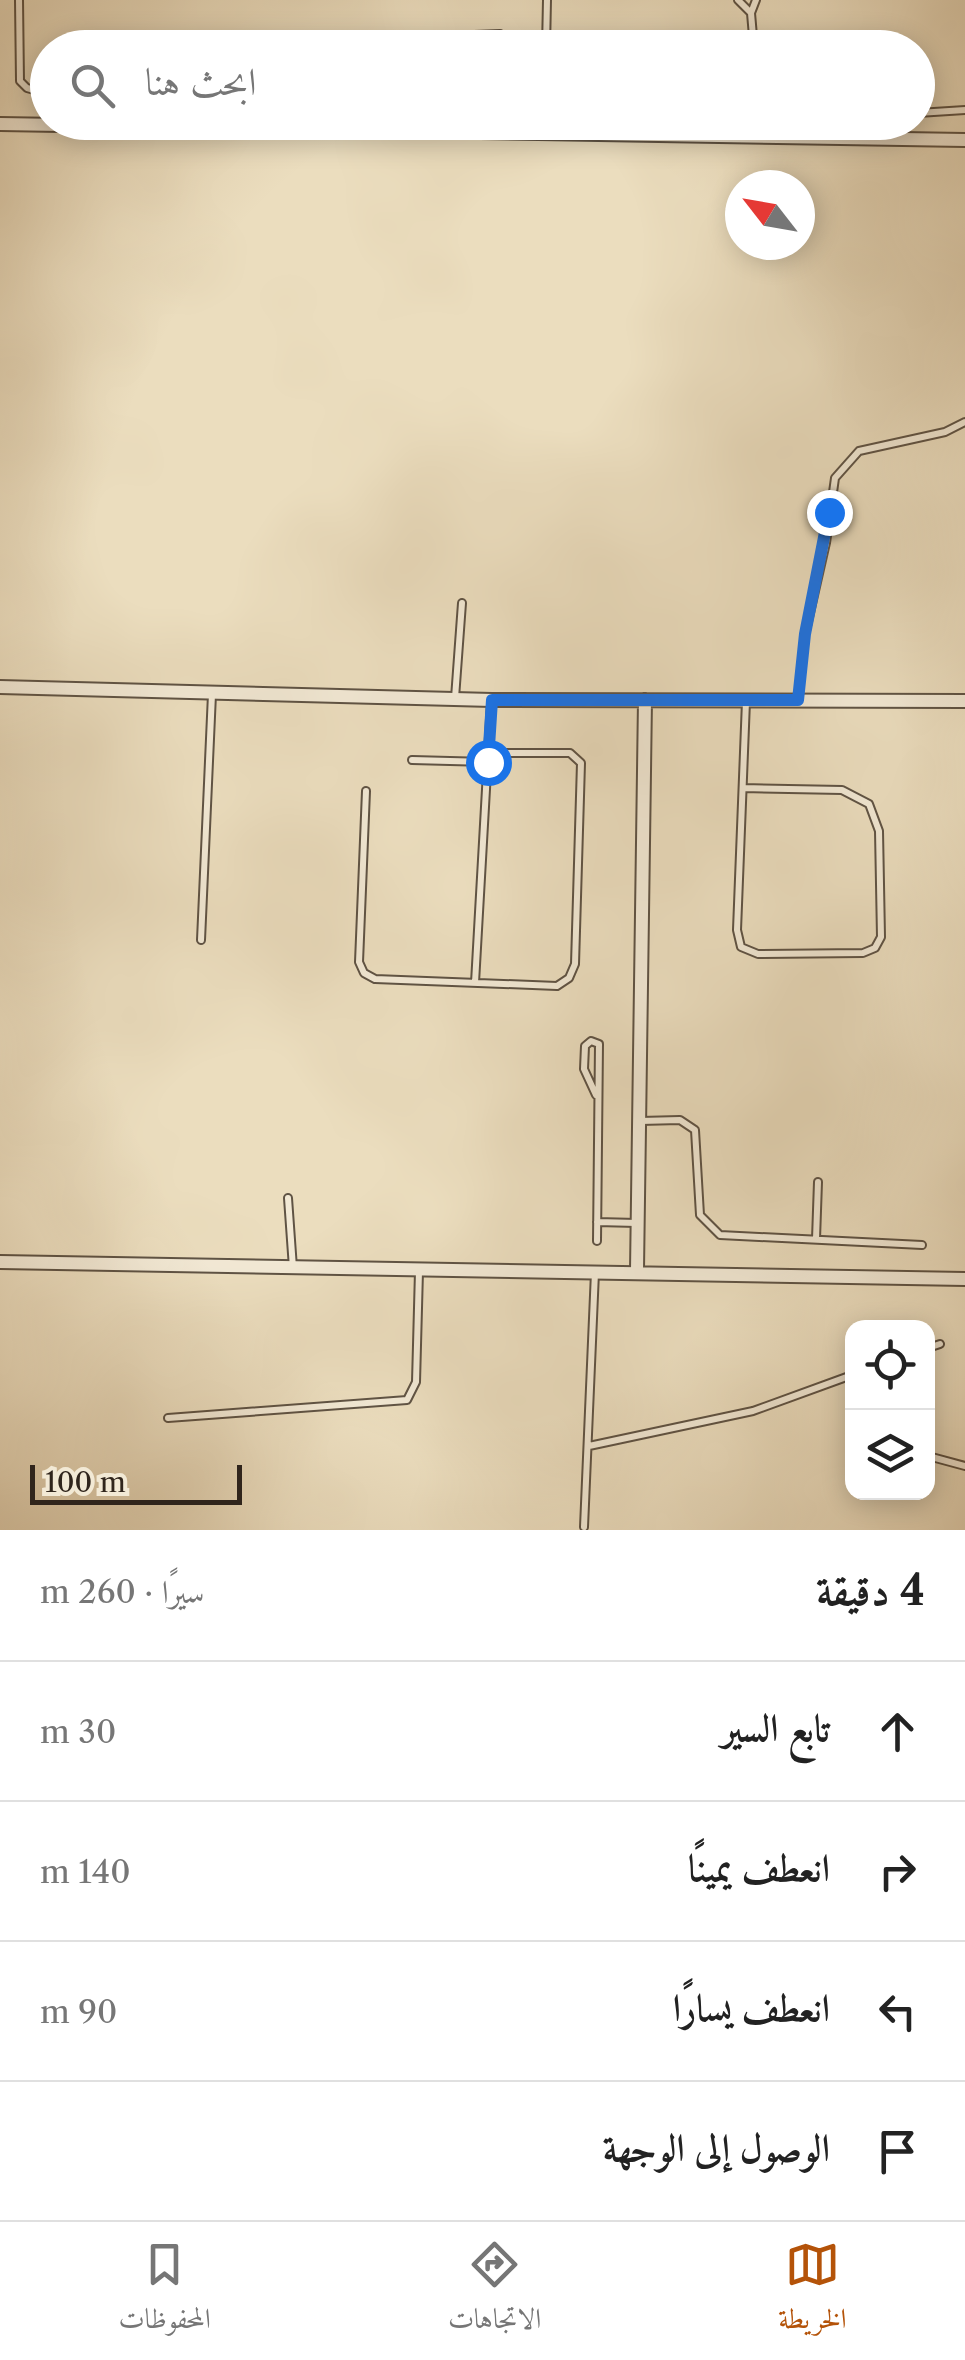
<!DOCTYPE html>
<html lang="ar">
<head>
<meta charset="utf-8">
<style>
  body { margin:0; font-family:"Libre Caslon Text",Amiri,serif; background:#f2f2f2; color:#222; direction:rtl }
  .controls { position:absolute; right:30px; bottom:30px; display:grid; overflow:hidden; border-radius:20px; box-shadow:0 5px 25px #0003 }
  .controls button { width:90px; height:90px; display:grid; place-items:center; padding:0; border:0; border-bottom:2px solid #e0e0e0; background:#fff; color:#222; font:50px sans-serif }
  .compass { position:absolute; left:725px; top:170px; width:90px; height:90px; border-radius:50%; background:#fff; box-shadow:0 5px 25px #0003; rotate:301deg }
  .scale { position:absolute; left:30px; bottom:25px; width:212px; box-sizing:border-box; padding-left:10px; border:5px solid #30251c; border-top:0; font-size:28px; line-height:35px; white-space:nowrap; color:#30251c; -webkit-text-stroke:8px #f2e9d5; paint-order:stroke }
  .stop { position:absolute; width:30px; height:30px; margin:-22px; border:8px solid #1a73e8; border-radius:50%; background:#fff }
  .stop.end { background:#1a73e8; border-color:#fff; box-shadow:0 2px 10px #0008 }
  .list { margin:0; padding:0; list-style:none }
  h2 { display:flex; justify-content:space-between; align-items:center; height:130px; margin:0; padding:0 40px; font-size:42px }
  h2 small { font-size:32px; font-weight:400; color:#767676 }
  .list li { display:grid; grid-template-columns:65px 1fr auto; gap:30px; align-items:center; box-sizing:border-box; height:140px; padding:0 40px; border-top:2px solid #e0e0e0 }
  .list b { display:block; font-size:38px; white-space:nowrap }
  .list em { font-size:32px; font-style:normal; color:#767676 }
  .icon { flex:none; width:55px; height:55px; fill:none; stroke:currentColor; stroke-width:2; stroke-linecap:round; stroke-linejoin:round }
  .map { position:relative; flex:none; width:965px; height:1530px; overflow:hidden; direction:ltr }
  .search { position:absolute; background:#fff; box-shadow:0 5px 25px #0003; left:30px; right:30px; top:30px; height:110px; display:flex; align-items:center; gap:25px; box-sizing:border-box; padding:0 35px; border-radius:55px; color:#767676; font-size:38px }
  .sheet { height:690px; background:#fff }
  nav { display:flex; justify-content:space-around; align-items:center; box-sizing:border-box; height:140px; border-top:2px solid #e0e0e0; background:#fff; font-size:28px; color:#767676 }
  nav a { display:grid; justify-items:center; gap:5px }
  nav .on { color:#b45309 }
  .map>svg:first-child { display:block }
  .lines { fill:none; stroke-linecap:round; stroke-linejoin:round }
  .service-casing { stroke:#5f5344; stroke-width:10 }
  .minor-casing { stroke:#5f5344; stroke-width:16 }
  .service { stroke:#f2e9d5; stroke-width:6 }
  .minor { stroke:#f2e9d5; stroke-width:12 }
  .route { stroke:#1a73e8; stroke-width:12 }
</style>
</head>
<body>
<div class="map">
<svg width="965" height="1530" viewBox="0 0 965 1530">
  <rect width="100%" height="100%" fill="#ebddbe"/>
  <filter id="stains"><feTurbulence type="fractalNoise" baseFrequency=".002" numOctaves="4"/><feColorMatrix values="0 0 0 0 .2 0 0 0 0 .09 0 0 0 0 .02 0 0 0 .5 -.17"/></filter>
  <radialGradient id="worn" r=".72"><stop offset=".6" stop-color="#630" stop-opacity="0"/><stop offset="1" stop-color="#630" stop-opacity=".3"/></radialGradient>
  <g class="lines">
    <!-- service casing -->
    <g class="service-casing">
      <path id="service" d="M 19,0 L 20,81 L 27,88 L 48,94
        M 738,0 L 751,13
        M 468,48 L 474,35 L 500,34
        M 546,48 L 547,0
        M 754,48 L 751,13 L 756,0
        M 918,113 L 965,110
        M 455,698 L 462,603
        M 798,699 L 805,635 L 826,543 L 835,478 L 859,451 L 945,432 L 965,422
        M 412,760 L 488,762
        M 743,788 L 842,790 L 869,804 L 879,831 L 881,937 L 875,948 L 863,953 L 758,954 L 741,947 L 737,930 L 746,701
        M 366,791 L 359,962 L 364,973 L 375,979 L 557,986 L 569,978 L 575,964 L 581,763 L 570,753 L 488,753
        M 201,940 L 212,694
        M 475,983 L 491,701
        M 596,1095 L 584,1069 L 585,1046 L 591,1041 L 599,1044 L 597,1241
        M 640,1121 L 680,1120 L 695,1130 L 700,1215 L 720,1235 L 922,1245
        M 288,1198 L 293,1268
        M 597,1222 L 637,1223
        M 816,1239 L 818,1182
        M 928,1348 L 940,1344
        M 168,1418 L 407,1400 L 416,1382 L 419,1271
        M 589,1446 L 753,1411 L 852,1375
        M 928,1456 L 965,1466
        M 584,1527 L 595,1272"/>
    </g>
    <!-- minor casing -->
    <g class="minor-casing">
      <path id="minor" d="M 0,124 L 965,140
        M 0,687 L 492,700 L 965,701
        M 0,1262 L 965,1279
        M 637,1270 L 645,700"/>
    </g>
    <!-- service -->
    <use href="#service" class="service"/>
    <!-- minor -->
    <use href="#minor" class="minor"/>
  </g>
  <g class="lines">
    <!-- route -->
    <path class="route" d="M 488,762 L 492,700 L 798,700 L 805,634 L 829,512"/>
  </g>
  <rect width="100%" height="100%" filter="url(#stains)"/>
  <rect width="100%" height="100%" fill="url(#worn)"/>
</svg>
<div class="controls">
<button><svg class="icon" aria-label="locate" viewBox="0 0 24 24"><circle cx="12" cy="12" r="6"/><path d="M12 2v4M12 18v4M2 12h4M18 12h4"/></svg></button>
<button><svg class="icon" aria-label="layers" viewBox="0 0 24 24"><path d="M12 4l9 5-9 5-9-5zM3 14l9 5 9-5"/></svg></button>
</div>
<svg class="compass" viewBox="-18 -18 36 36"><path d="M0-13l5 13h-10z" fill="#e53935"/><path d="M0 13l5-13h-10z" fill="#767676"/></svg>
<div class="scale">100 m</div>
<div class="stop" style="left:488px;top:762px"></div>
<div class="stop end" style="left:829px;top:512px"></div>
<div class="search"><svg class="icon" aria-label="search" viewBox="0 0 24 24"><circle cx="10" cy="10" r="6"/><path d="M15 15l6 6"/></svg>ابحث هنا</div>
</div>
<section class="sheet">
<h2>4 دقيقة<small>سيرًا · 260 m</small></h2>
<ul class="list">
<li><svg class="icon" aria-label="ahead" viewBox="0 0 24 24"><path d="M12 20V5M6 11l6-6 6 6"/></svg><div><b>تابع السير</b></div><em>30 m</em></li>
<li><svg class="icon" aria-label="right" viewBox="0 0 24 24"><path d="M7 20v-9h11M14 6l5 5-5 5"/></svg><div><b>انعطف يمينًا</b></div><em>140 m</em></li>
<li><svg class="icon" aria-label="left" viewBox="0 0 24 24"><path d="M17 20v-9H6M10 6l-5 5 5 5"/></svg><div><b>انعطف يسارًا</b></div><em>90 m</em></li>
<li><svg class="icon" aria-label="arrive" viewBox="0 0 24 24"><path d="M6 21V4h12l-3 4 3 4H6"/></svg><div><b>الوصول إلى الوجهة</b></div></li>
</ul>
</section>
<nav>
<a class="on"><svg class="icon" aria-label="map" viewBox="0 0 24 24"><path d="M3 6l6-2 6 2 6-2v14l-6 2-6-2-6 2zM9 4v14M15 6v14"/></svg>الخريطة</a>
<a><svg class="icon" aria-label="directions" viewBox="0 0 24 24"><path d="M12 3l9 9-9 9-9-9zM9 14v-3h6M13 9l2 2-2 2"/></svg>الاتجاهات</a>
<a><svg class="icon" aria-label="saved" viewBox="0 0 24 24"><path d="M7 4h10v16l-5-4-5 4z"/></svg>المحفوظات</a>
</nav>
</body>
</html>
